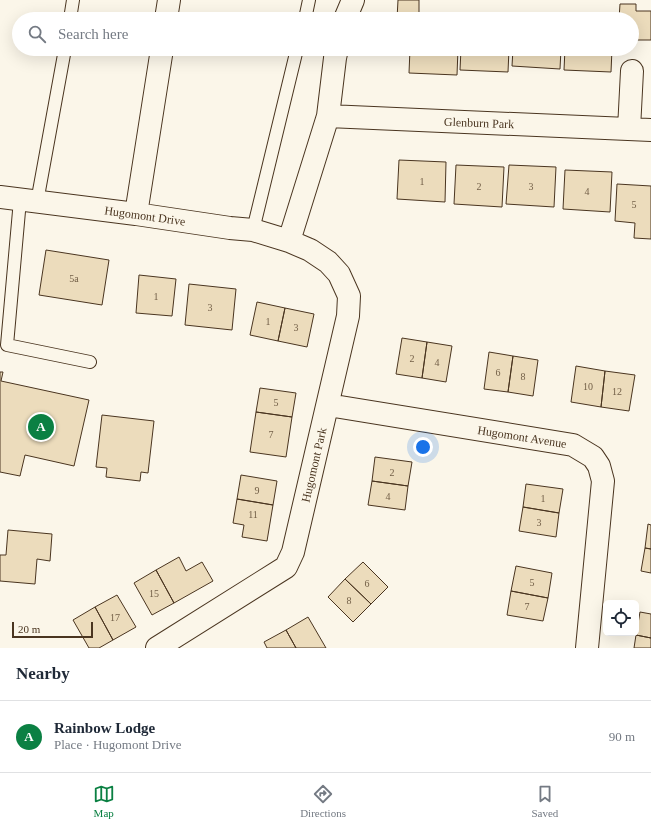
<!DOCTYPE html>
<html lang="en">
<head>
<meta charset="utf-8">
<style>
  body { margin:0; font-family:"Times New Roman",serif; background:#f2f2f3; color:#1f2937 }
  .controls { position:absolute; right:12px; bottom:12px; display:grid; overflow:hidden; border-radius:6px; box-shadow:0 4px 16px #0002 }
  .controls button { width:36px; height:36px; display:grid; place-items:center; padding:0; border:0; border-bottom:1px solid #e0e1e3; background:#fff; color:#1f2937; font:20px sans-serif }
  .scale { position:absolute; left:12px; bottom:10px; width:81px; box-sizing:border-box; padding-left:4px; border:2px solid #4a3520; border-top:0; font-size:11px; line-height:14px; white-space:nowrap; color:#4a3520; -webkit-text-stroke:3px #fbf6e9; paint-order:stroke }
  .you { position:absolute; left:423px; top:447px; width:14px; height:14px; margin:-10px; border:3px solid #fff; border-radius:50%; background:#1a73e8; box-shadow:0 0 0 6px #1a73e833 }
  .badge { display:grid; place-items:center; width:26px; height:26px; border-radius:50%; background:#0b8043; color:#fff; font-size:13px; font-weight:700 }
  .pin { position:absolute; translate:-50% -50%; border:2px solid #fff; box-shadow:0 1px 4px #0006 }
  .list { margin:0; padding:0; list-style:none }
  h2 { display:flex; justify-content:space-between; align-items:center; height:52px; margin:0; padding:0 16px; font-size:17px }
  h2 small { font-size:13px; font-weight:400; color:#747a83 }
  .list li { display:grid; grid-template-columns:26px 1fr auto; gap:12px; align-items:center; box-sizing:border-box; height:72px; padding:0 16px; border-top:1px solid #e0e1e3 }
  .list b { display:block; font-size:15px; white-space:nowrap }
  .list p { margin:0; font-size:13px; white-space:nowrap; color:#747a83 }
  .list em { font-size:13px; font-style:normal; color:#747a83 }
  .icon { flex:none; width:22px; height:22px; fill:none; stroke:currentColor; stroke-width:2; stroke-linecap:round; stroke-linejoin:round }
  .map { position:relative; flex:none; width:651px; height:648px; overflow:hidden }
  .search { position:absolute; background:#fff; box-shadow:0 4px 16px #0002; left:12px; right:12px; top:12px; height:44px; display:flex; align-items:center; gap:10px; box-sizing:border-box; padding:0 14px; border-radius:22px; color:#747a83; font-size:15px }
  .sheet { height:124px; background:#fff }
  nav { display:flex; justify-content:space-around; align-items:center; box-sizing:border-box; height:56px; border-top:1px solid #e0e1e3; background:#fff; font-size:11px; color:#747a83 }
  nav a { display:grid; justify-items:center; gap:2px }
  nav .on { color:#0b8043 }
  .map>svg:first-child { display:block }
  .building { fill:#ecdcbc; stroke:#4a3520 }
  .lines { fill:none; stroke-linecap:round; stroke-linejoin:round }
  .lane-casing { stroke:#4a3520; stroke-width:14 }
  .street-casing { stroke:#4a3520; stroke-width:24 }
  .lane { stroke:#fbf6e9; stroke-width:12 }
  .street { stroke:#fbf6e9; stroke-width:22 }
  .labels { text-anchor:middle; stroke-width:3; stroke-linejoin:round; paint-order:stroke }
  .number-label { font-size:10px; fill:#725f47 }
  .street-label { font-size:12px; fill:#4a3520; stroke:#fbf6e9 }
</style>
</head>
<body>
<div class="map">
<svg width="651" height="648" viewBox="0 0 651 648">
  <rect width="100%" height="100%" fill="#fbf6e9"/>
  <!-- building -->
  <path class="building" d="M 398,0 L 419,0 L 419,19 L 397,19 Z
    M 620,4 L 636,4 L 636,11 L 651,11 L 651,40 L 635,40 L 635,34 L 632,34 L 632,19 L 619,19 Z
    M 410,49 L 458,49 L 457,75 L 409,73 Z
    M 461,49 L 509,49 L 508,72 L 460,70 Z
    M 513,49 L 561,49 L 560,69 L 512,66 Z
    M 565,49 L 612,49 L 611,72 L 564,70 Z
    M 399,160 L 446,162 L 445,202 L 397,199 Z
    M 456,165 L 504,167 L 502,207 L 454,204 Z
    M 509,165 L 556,167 L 554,207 L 506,204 Z
    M 565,170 L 612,172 L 610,212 L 563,209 Z
    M 617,184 L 651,186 L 651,239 L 634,238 L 635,223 L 615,221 Z
    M 46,250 L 109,260 L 102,305 L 39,295 Z
    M 139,275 L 176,279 L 172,316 L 136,313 Z
    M 189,284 L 236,289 L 232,330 L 185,325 Z
    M 257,302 L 285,308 L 278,341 L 250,335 Z
    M 285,308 L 314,314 L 307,347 L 278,341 Z
    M 402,338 L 427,342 L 422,378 L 396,374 Z
    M 427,342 L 452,346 L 446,382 L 422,378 Z
    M 489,352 L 513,356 L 508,392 L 484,389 Z
    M 513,356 L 538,360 L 533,396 L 508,392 Z
    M 576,366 L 605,371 L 601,407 L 571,402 Z
    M 605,371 L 635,375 L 629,411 L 601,407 Z
    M 0,372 L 3,372 L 1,381 L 89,400 L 74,466 L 25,455 L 20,476 L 0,472 Z
    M 260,388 L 296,393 L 292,417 L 256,412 Z
    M 256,412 L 292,417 L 286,457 L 250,452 Z
    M 102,415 L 154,421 L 148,473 L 141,472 L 140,481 L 106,477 L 107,468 L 96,467 Z
    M 375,457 L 412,462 L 408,486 L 372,481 Z
    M 241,475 L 277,481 L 273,505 L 237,499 Z
    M 372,481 L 408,486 L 405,510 L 368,505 Z
    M 526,484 L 563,489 L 559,513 L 523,507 Z
    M 237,499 L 273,505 L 267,541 L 242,537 L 244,525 L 233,523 Z
    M 523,507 L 559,513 L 556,537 L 519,531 Z
    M 648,524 L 651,525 L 651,549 L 645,548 Z
    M 8,530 L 52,534 L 50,561 L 37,559 L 35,584 L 0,581 L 0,555 L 6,555 Z
    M 645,548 L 651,549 L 651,573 L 641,571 Z
    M 179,557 L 186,571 L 202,562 L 213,581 L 174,603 L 156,570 Z
    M 363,562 L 388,587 L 371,604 L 345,579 Z
    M 516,566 L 552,573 L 548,598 L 511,591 Z
    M 156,570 L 174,603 L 152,615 L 134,583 Z
    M 345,579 L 371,604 L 353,622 L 328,597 Z
    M 511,591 L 548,598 L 543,621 L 507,615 Z
    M 117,595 L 136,627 L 113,640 L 95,607 Z
    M 95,607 L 113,640 L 99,648 L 89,648 L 73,620 Z
    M 640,612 L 651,614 L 651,638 L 636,635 Z
    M 308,617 L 326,648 L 296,648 L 286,630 Z
    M 286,630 L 296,648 L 267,648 L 264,642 Z
    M 636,635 L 651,638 L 651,648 L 634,648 Z"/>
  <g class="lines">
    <!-- lane casing -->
    <g class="lane-casing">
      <path id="lane" d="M 70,19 L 73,0
        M 305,19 L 309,0
        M 20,200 L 7,345 L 90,362
        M 37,202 L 65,49
        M 253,230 L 297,49"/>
    </g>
    <!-- street casing -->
    <g class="street-casing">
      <path id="street" d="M 166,19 L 169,0
        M 345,19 L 353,0
        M 328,116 L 651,130
        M 629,129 L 632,71
        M 0,197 L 136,214 L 230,228 L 253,230 L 289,241 L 310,250 L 328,262 L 339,274 L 349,296 L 348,316 L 293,552 L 286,567 L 157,648
        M 136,214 L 162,49
        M 289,241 L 328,116 L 335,58 L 337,49
        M 328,405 L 573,445 L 593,457 L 599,466 L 603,481 L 587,648"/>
    </g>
    <!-- lane -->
    <use href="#lane" class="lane"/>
    <!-- street -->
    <use href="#street" class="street"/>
  </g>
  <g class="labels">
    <!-- number labels -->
    <g class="number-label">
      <text x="422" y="185">1</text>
      <text x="479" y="190">2</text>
      <text x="531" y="190">3</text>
      <text x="587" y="195">4</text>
      <text x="634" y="208">5</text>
      <text x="74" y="282">5a</text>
      <text x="156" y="300">1</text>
      <text x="210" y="311">3</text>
      <text x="268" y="325">1</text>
      <text x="296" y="331">3</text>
      <text x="412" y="362">2</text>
      <text x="437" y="366">4</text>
      <text x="498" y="376">6</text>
      <text x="523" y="380">8</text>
      <text x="588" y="390">10</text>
      <text x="617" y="395">12</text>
      <text x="276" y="406">5</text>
      <text x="271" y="438">7</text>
      <text x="392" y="476">2</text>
      <text x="257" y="494">9</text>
      <text x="388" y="500">4</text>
      <text x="543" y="502">1</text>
      <text x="253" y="518">11</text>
      <text x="539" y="526">3</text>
      <text x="532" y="586">5</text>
      <text x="367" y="587">6</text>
      <text x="154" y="597">15</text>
      <text x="349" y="604">8</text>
      <text x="527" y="610">7</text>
      <text x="115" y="621">17</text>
    </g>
    <!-- street labels -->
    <g class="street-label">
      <text transform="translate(479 123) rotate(2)" y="4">Glenburn Park</text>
      <text transform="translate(145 216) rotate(8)" y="4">Hugomont Drive</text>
      <text transform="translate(522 437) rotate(9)" y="4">Hugomont Avenue</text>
      <text transform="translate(314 465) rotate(-77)" y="4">Hugomont Park</text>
    </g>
  </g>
</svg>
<div class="controls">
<button><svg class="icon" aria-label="locate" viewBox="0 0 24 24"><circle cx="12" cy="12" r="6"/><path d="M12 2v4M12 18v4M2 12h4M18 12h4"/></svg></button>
</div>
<div class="scale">20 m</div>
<div class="you"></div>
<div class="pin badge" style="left:41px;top:427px">A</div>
<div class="search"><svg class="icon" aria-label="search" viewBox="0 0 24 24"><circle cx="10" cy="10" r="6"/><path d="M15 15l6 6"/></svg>Search here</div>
</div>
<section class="sheet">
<h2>Nearby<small></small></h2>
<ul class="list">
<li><span class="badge">A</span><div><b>Rainbow Lodge</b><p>Place · Hugomont Drive</p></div><em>90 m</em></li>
</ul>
</section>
<nav>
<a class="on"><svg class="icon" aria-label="map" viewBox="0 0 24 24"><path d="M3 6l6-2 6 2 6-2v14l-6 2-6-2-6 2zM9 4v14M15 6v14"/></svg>Map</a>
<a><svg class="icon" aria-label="directions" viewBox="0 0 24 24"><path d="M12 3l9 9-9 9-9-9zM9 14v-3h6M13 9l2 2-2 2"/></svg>Directions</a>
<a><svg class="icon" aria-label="saved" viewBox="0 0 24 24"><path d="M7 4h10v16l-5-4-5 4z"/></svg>Saved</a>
</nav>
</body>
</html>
